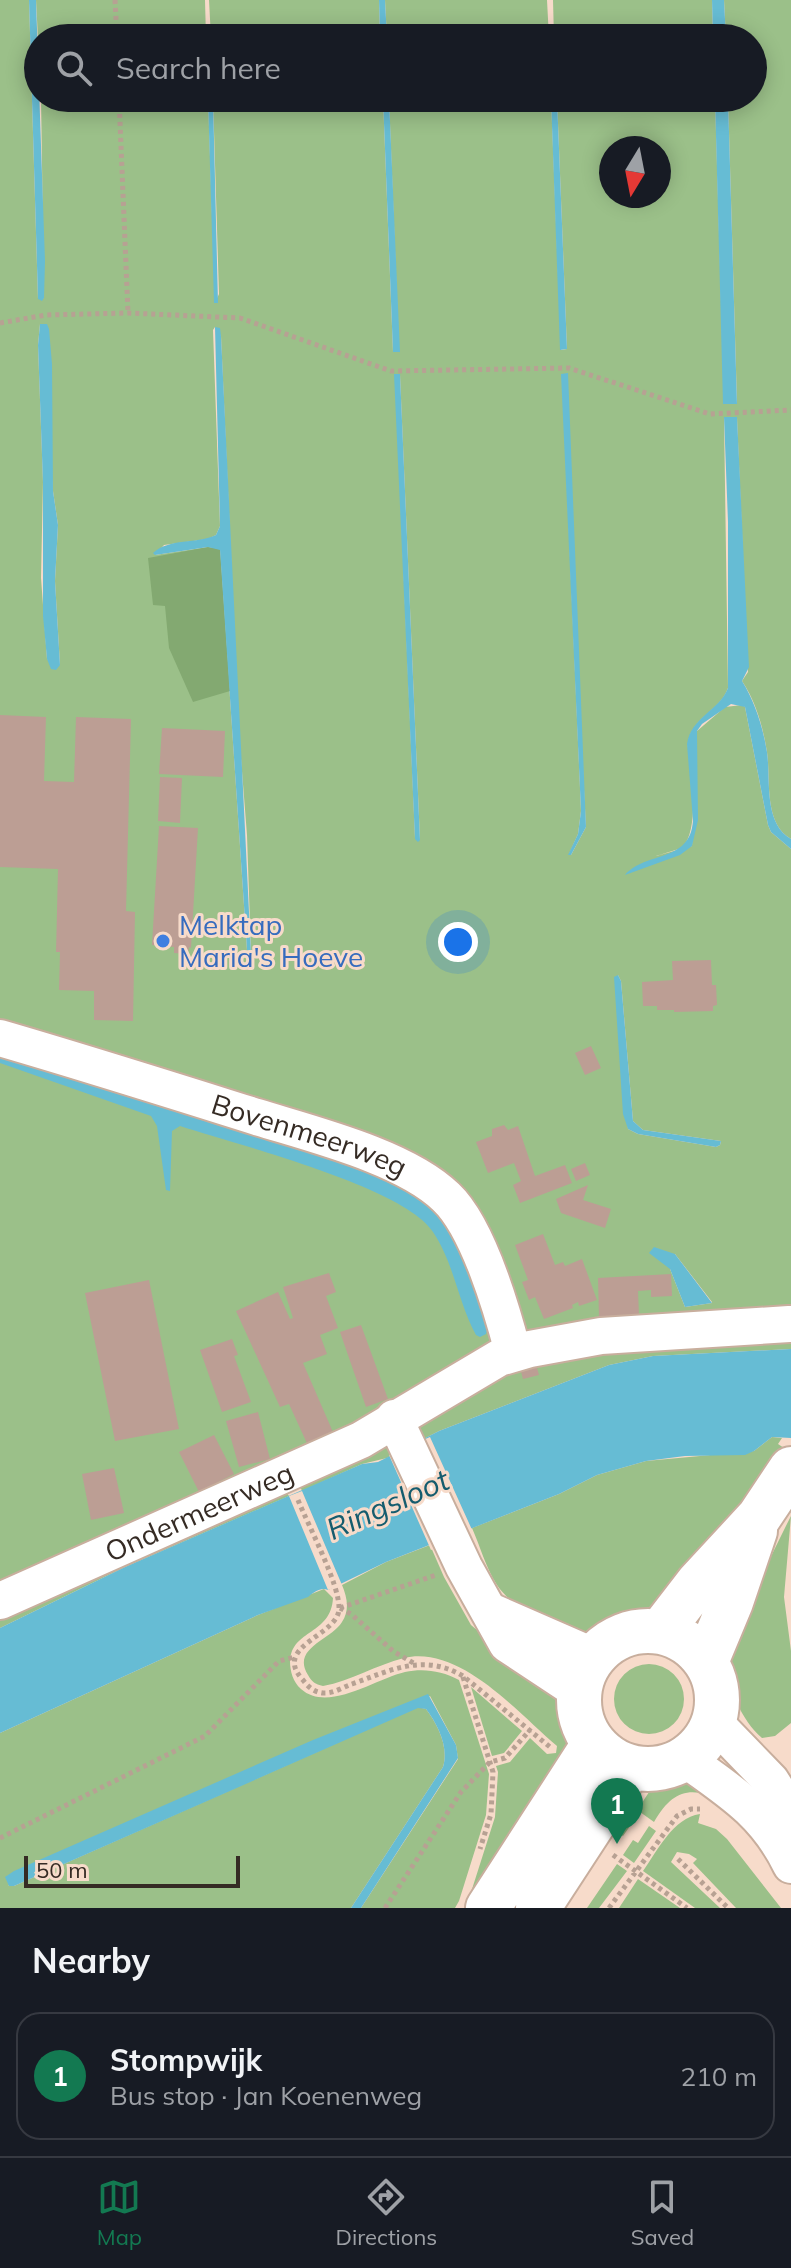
<!DOCTYPE html>
<html lang="en">
<head>
<meta charset="utf-8">
<style>
  body { margin:0; font-family:Mulish,sans-serif; background:#242831; color:#f1f3f6 }
  .compass { position:absolute; left:599px; top:136px; width:72px; height:72px; border-radius:50%; background:#171b24; box-shadow:0 4px 20px #0003; rotate:190deg }
  .scale { position:absolute; left:24px; bottom:20px; width:216px; box-sizing:border-box; padding-left:8px; border:4px solid #352b24; border-top:0; font-size:22px; line-height:28px; white-space:nowrap; color:#352b24; -webkit-text-stroke:6px #f7dbca; paint-order:stroke }
  .you { position:absolute; left:458px; top:942px; width:28px; height:28px; margin:-20px; border:6px solid #fff; border-radius:50%; background:#1a73e8; box-shadow:0 0 0 12px #1a73e833 }
  .badge { display:grid; place-items:center; width:52px; height:52px; border-radius:50%; background:#137951; color:#fff; font-size:26px; font-weight:700 }
  .pin { position:absolute; translate:-50% -66px; filter:drop-shadow(0 2px 4px #0008) }
  .pin::after { content:''; position:absolute; top:42px; width:28px; height:24px; background:inherit; clip-path:polygon(0 0,100% 0,50% 100%) }
  .list { margin:0; padding:0; list-style:none }
  h2 { display:flex; justify-content:space-between; align-items:center; height:104px; margin:0; padding:0 32px; font-size:34px }
  h2 small { font-size:26px; font-weight:400; color:#9ea1a6 }
  .list li { display:grid; grid-template-columns:52px 1fr auto; gap:24px; align-items:center; box-sizing:border-box; height:128px; margin:0 16px 16px; padding:0 16px; border:2px solid #363941; border-radius:24px }
  .list b { display:block; font-size:30px; white-space:nowrap }
  .list p { margin:0; font-size:26px; white-space:nowrap; color:#9ea1a6 }
  .list em { font-size:26px; font-style:normal; color:#9ea1a6 }
  .icon { flex:none; width:44px; height:44px; fill:none; stroke:currentColor; stroke-width:2; stroke-linecap:round; stroke-linejoin:round }
  .map { position:relative; flex:none; width:791px; height:1908px; overflow:hidden }
  .search { position:absolute; background:#171b24; box-shadow:0 4px 20px #0003; left:24px; right:24px; top:24px; height:88px; display:flex; align-items:center; gap:20px; box-sizing:border-box; padding:0 28px; border-radius:44px; color:#9ea1a6; font-size:30px }
  .sheet { height:248px; background:#171b24 }
  nav { display:flex; justify-content:space-around; align-items:center; box-sizing:border-box; height:112px; border-top:2px solid #363941; background:#171b24; font-size:22px; color:#9ea1a6 }
  nav a { display:grid; justify-items:center; gap:4px }
  nav .on { color:#137951 }
  .map>svg:first-child { display:block }
  .green { fill:#9bc089; fill-rule:evenodd }
  .forest { fill:#83a971 }
  .water { fill:#66bcd4 }
  .pier { fill:#f7dbca }
  .building { fill:#bc9e94 }
  .lines { fill:none; stroke-linecap:round; stroke-linejoin:round }
  .minor-casing { stroke:#c8ae9d; stroke-width:40 }
  .major-casing { stroke:#c8ae9d; stroke-width:48 }
  .path { stroke:#b7a193; stroke-width:5; stroke-dasharray:4 4; stroke-linecap:butt }
  .minor { stroke:#fff; stroke-width:36 }
  .major { stroke:#fff; stroke-width:44 }
  .shop-dot { fill:#3f7fe0; stroke:#f7dbca; stroke-width:3 }
  .labels { text-anchor:middle; stroke-width:6; stroke-linejoin:round; paint-order:stroke }
  .shop-label { font-size:28px; fill:#366cbe; stroke:#f7dbca; text-anchor:start }
  .street-label { font-size:28px; fill:#352b24; stroke:#f7dbca }
  .water-label { font-size:30px; font-style:italic; fill:#155c6e; stroke:#f7dbca }
</style>
</head>
<body>
<div class="map">
<svg width="791" height="1908" viewBox="0 0 791 1908">
  <rect width="100%" height="100%" fill="#f7dbca"/>
  <!-- green -->
  <path class="green" d="M 0,0 L 29,0 L 38,299 L 44,298 L 41,98 L 208,98 L 215,303 L 219,294 L 213,98 L 383,98 L 393,352 L 399,352 L 389,98 L 551,98 L 561,350 L 567,349 L 557,98 L 715,98 L 724,404 L 737,403 L 728,98 L 753,98 L 753,38 L 726,38 L 724,0 L 791,0 L 791,839 C 763,823 771,779 767,752 C 763,727 756,702 742,681 L 748,672 L 737,418 L 724,417 L 728,688 C 720,711 692,717 688,743 C 687,749 690,756 690,762 C 693,784 698,832 682,848 L 656,856 L 692,846 L 697,731 L 725,707 L 742,705 L 745,707 L 768,825 L 771,832 L 791,849 L 791,1349 L 653,1356 L 609,1365 L 439,1431 L 387,1458 L 362,1464 L 302,1491 L 300,1486 L 284,1489 L 289,1496 L 125,1567 L 0,1628 ZM 611,148 L 659,148 L 659,196 L 611,196 ZM 40,324 L 53,491 L 58,525 L 55,581 L 60,665 L 47,659 L 41,578 L 43,482 L 38,345 ZM 215,327 L 221,336 L 239,733 L 247,835 L 251,953 L 247,950 L 220,549 L 208,547 L 155,555 L 164,545 L 208,539 L 216,535 L 220,526 L 213,330 ZM 395,374 L 400,375 L 420,840 L 415,838 ZM 562,374 L 586,827 L 571,855 L 569,854 L 578,834 L 581,811 ZM 618,975 L 621,981 L 633,1121 L 643,1130 L 721,1141 L 720,1145 L 716,1147 L 638,1134 L 628,1129 ZM 675,1254 L 712,1302 L 712,1303 L 685,1307 L 670,1269 Z
    M 36,0 L 205,0 L 206,38 L 38,39 Z
    M 209,0 L 379,0 L 380,38 L 211,38 Z
    M 385,0 L 547,0 L 549,38 L 387,38 Z
    M 553,0 L 712,0 L 713,38 L 554,38 Z
    M 772,1437 L 782,1438 L 778,1444 L 784,1448 L 756,1489 L 653,1612 C 630,1615 610,1627 587,1631 C 559,1635 513,1609 497,1585 C 486,1568 480,1546 472,1528 L 559,1494 L 597,1475 L 646,1461 L 754,1451 Z
    M 791,1516 L 784,1597 L 791,1651 L 791,1723 L 775,1736 L 762,1738 C 741,1720 726,1685 727,1656 C 728,1646 737,1632 741,1622 C 757,1586 773,1551 791,1516 Z
    M 430,1545 L 444,1577 L 471,1625 L 562,1702 L 568,1715 L 570,1742 L 472,1908 L 466,1908 L 495,1817 L 498,1772 L 496,1766 L 510,1762 L 530,1738 L 547,1754 L 556,1753 L 557,1746 C 517,1712 460,1645 404,1658 C 376,1665 351,1681 323,1686 C 315,1684 312,1682 308,1675 C 291,1648 331,1640 342,1622 C 350,1610 347,1597 342,1585 L 386,1562 Z
    M 324,1589 L 333,1598 C 331,1635 292,1629 290,1661 C 290,1671 293,1682 301,1689 C 328,1713 375,1679 405,1672 C 424,1668 442,1671 459,1680 L 489,1774 L 486,1815 L 459,1901 L 455,1908 L 361,1908 L 458,1759 L 456,1745 L 430,1696 L 8,1886 L 14,1886 L 418,1707 L 426,1709 C 438,1725 449,1747 443,1767 L 351,1908 L 0,1908 L 0,1733 L 258,1615 Z
    M614 1699a35 35 0 1 1 70 0a35 35 0 1 1-70 0Z
    M 471,1687 L 522,1731 L 504,1753 L 492,1756 Z
    M 672,1780 L 706,1785 L 707,1782 L 738,1804 L 732,1810 L 719,1807 L 723,1800 C 689,1786 673,1790 654,1822 L 640,1812 L 623,1836 L 621,1835 L 651,1789 L 654,1791 Z
    M 700,1814 L 698,1823 L 716,1829 L 727,1839 L 781,1908 L 736,1908 L 693,1863 L 697,1859 L 689,1854 L 677,1852 L 671,1862 L 720,1908 L 695,1908 L 643,1871 C 658,1850 673,1818 700,1814 Z
    M 649,1826 L 656,1831 L 634,1863 L 623,1855 L 633,1840 L 638,1843 Z
    M 617,1864 L 627,1871 L 599,1908 L 587,1908 Z
    M 638,1879 L 680,1908 L 619,1908 Z"/>
  <!-- forest -->
  <path class="forest" d="M 208,547 L 220,549 L 230,691 L 193,702 L 169,648 L 165,606 L 153,605 L 148,558 Z"/>
  <!-- water -->
  <path class="water" d="M 29,0 L 36,0 L 45,261 L 44,298 L 42,301 L 38,299 Z
    M 379,0 L 385,0 L 387,38 L 380,38 Z
    M 712,0 L 724,0 L 726,38 L 713,38 Z
    M 208,98 L 213,98 L 218,303 L 214,303 Z
    M 383,98 L 389,98 L 400,352 L 393,352 Z
    M 551,98 L 557,98 L 567,349 L 560,350 Z
    M 715,98 L 728,98 L 737,404 L 723,404 Z
    M 40,324 L 47,324 L 49,329 L 52,364 L 53,491 L 58,525 L 55,581 L 60,665 L 56,670 L 51,669 L 47,659 L 43,616 L 43,483 L 38,345 Z
    M 215,327 L 220,328 L 221,336 L 251,953 L 247,950 L 220,550 L 208,547 L 155,555 L 153,553 C 169,538 197,544 216,535 L 220,526 Z
    M 568,373 L 586,827 L 571,855 L 568,855 L 578,834 L 581,811 L 561,374 Z
    M 394,374 L 400,374 L 420,840 L 418,842 L 415,839 Z
    M 724,417 L 737,417 L 749,667 L 742,681 C 755,702 763,727 767,752 C 771,779 763,823 791,839 L 791,849 L 771,832 L 768,825 L 745,707 L 731,704 L 702,724 L 697,731 L 698,820 L 692,846 L 680,855 L 625,875 C 646,851 690,863 693,821 L 687,744 C 691,717 719,711 728,688 L 728,522 Z
    M 618,975 L 621,981 L 633,1121 L 643,1130 L 721,1141 L 720,1145 L 716,1147 L 638,1134 L 628,1129 L 623,1114 L 614,977 Z
    M 0,1052 C 66,1073 132,1093 199,1113 C 264,1133 407,1169 448,1221 C 469,1248 477,1297 487,1330 L 486,1334 L 480,1337 L 476,1335 C 458,1302 454,1263 433,1232 C 405,1187 235,1144 180,1126 L 172,1131 L 170,1191 L 166,1190 L 157,1126 L 151,1116 L 0,1063 Z
    M 654,1247 L 675,1254 L 712,1303 L 685,1307 L 670,1269 L 649,1253 Z
    M 791,1349 L 791,1438 L 772,1437 L 754,1451 L 745,1455 L 685,1456 L 646,1461 L 597,1475 L 559,1494 L 386,1562 L 328,1590 C 321,1587 314,1592 308,1597 L 258,1615 L 0,1733 L 0,1628 L 125,1567 L 362,1464 L 378,1462 L 439,1431 L 609,1365 L 653,1356 Z
    M 428,1694 L 456,1745 L 458,1758 L 361,1908 L 351,1908 L 443,1767 C 449,1747 438,1725 426,1709 L 418,1708 L 14,1886 L 9,1886 L 5,1877 L 14,1871 L 313,1740 Z"/>
  <!-- pier -->
  <path class="pier" d="M 430,1437 L 473,1532 L 431,1550 L 389,1455 Z
    M 302,1491 L 342,1585 L 328,1590 L 289,1496 Z"/>
  <!-- building -->
  <path class="building" d="M 0,715 L 46,717 L 44,781 L 74,782 L 76,717 L 131,719 L 126,911 L 135,912 L 133,1021 L 94,1020 L 94,991 L 59,990 L 60,952 L 56,952 L 58,869 L 0,867 Z
    M 162,728 L 225,731 L 223,777 L 159,774 Z
    M 160,777 L 182,778 L 180,823 L 158,821 Z
    M 159,826 L 198,828 L 191,948 L 189,947 L 188,954 L 174,953 L 174,947 L 152,945 Z
    M 711,960 L 712,985 L 716,985 L 717,1005 L 713,1006 L 713,1011 L 674,1012 L 674,1010 L 657,1010 L 657,1006 L 643,1006 L 642,982 L 673,980 L 672,961 Z
    M 591,1046 L 601,1068 L 585,1075 L 575,1053 Z
    M 504,1125 L 508,1130 L 518,1126 L 535,1176 L 565,1165 L 572,1183 L 520,1203 L 513,1185 L 521,1181 L 514,1163 L 488,1173 L 476,1142 L 492,1136 L 492,1129 Z
    M 585,1163 L 590,1175 L 576,1181 L 571,1169 Z
    M 588,1185 L 583,1200 L 611,1209 L 605,1228 L 561,1213 L 556,1199 Z
    M 543,1234 L 555,1265 L 563,1262 L 565,1266 L 582,1259 L 597,1300 L 579,1306 L 578,1302 L 572,1305 L 573,1308 L 544,1319 L 535,1297 L 529,1300 L 522,1282 L 528,1280 L 515,1245 Z
    M 329,1273 L 336,1292 L 326,1296 L 338,1328 L 320,1335 L 327,1354 L 303,1363 L 336,1439 L 310,1450 L 289,1404 L 280,1407 L 236,1311 L 278,1292 L 290,1319 L 293,1318 L 283,1287 Z
    M 671,1274 L 672,1296 L 651,1297 L 651,1290 L 638,1291 L 639,1315 L 599,1317 L 598,1278 Z
    M 149,1280 L 179,1429 L 115,1441 L 85,1293 Z
    M 361,1325 L 388,1399 L 366,1407 L 340,1332 Z
    M 232,1339 L 238,1355 L 234,1356 L 251,1402 L 222,1412 L 200,1350 Z
    M 536,1364 L 539,1375 L 523,1379 L 520,1368 Z
    M 258,1412 L 270,1459 L 239,1467 L 226,1421 Z
    M 214,1435 L 234,1474 L 199,1492 L 179,1452 Z
    M 114,1468 L 124,1513 L 91,1520 L 82,1474 Z"/>
  <g class="lines">
    <!-- minor casing -->
    <g class="minor-casing">
      <g id="minor">
        <path id="s1" d="M 0,1038 C 86,1063 171,1090 257,1117 C 312,1134 405,1157 446,1197 C 478,1227 502,1310 513,1352"/>
        <path d="M 394,1418 L 464,1567 L 507,1644 L 578,1691"/>
        <path id="s2" d="M 0,1601 L 361,1440 L 499,1358 L 530,1349 L 601,1336 L 789,1324"/>
        <path d="M 490,1611 L 593,1656"/>
        <path d="M 714,1722 L 771,1781 L 791,1813"/>
        <path d="M 685,1759 C 730,1791 766,1813 791,1865"/>
      </g>
    </g>
    <!-- major casing -->
    <g class="major-casing">
      <path id="major" d="M579 1700a69 69 0 1 1 138 0a69 69 0 1 1-138 0Z
        M 661,1631 L 698,1583 L 759,1517 L 791,1469
        M 706,1662 L 731,1602 L 755,1531
        M 488,1908 L 594,1744
        M 538,1908 L 630,1767"/>
    </g>
    <!-- path -->
    <path class="path" d="M 115,0 L 117,38
      M 119,98 L 128,313
      M 0,323 L 46,315 L 128,313 L 240,318 L 391,371 L 569,368 L 710,414 L 791,410
      M 298,1500 C 308,1525 340,1585 339,1609 C 338,1636 271,1646 303,1680 C 308,1687 314,1692 323,1693 C 333,1694 343,1687 352,1684 C 391,1670 424,1653 463,1676 L 550,1747
      M 340,1608 L 436,1575
      M 340,1608 L 351,1614 L 393,1651 L 415,1664
      M 463,1677 L 493,1772 L 491,1814 L 480,1849
      M 0,1838 L 205,1736 L 279,1661 L 295,1657
      M 613,1855 L 687,1908
      M 678,1859 L 728,1908
      M 385,1908 L 461,1792 L 490,1762 L 505,1758 L 530,1730
      M 609,1908 L 677,1816 L 691,1809 L 700,1809"/>
    <!-- minor -->
    <use href="#minor" class="minor"/>
    <!-- major -->
    <use href="#major" class="major"/>
  </g>
  <!-- markers -->
  <circle class="shop-dot" cx="163" cy="941" r="8"/>
  <g class="labels">
    <!-- shop labels -->
    <g class="shop-label">
      <text x="179" y="935">Melktap<tspan x="179" dy="32">Maria's Hoeve</tspan></text>
    </g>
    <!-- street labels -->
    <g class="street-label">
      <text dy="10" stroke="none"><textPath href="#s1" startOffset="324">Bovenmeerweg</textPath></text>
      <text dy="10" stroke="none"><textPath href="#s2" startOffset="218">Ondermeerweg</textPath></text>
    </g>
    <!-- water labels -->
    <g class="water-label">
      <text transform="translate(388 1505) rotate(-24)" y="10">Ringsloot</text>
    </g>
  </g>
</svg>
<svg class="compass" viewBox="-18 -18 36 36"><path d="M0-13l5 13h-10z" fill="#e53935"/><path d="M0 13l5-13h-10z" fill="#9ea1a6"/></svg>
<div class="scale">50 m</div>
<div class="you"></div>
<div class="pin badge" style="left:617px;top:1844px">1</div>
<div class="search"><svg class="icon" aria-label="search" viewBox="0 0 24 24"><circle cx="10" cy="10" r="6"/><path d="M15 15l6 6"/></svg>Search here</div>
</div>
<section class="sheet">
<h2>Nearby<small></small></h2>
<ul class="list">
<li><span class="badge">1</span><div><b>Stompwijk</b><p>Bus stop · Jan Koenenweg</p></div><em>210 m</em></li>
</ul>
</section>
<nav>
<a class="on"><svg class="icon" aria-label="map" viewBox="0 0 24 24"><path d="M3 6l6-2 6 2 6-2v14l-6 2-6-2-6 2zM9 4v14M15 6v14"/></svg>Map</a>
<a><svg class="icon" aria-label="directions" viewBox="0 0 24 24"><path d="M12 3l9 9-9 9-9-9zM9 14v-3h6M13 9l2 2-2 2"/></svg>Directions</a>
<a><svg class="icon" aria-label="saved" viewBox="0 0 24 24"><path d="M7 4h10v16l-5-4-5 4z"/></svg>Saved</a>
</nav>
</body>
</html>
